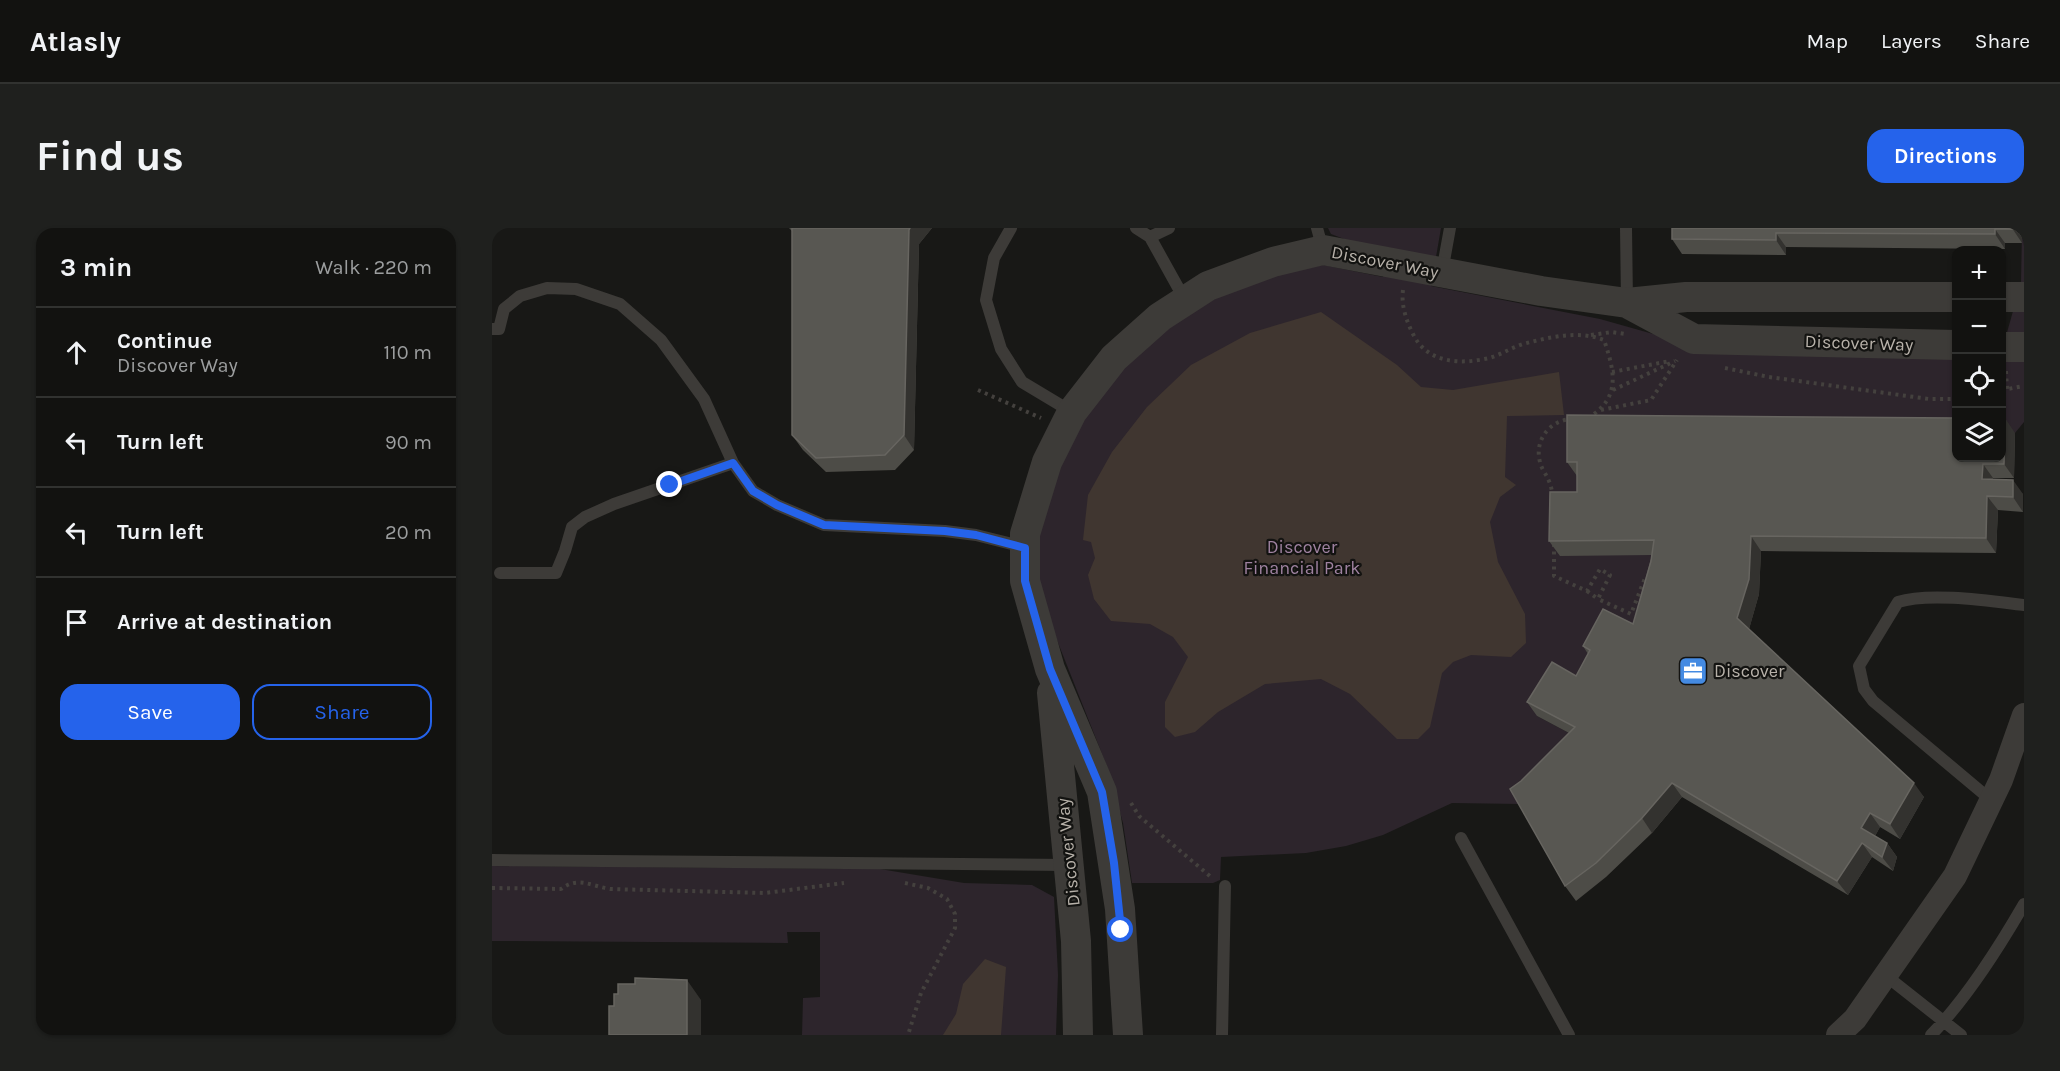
<!DOCTYPE html>
<html lang="en">
<head>
<meta charset="utf-8">
<style>
  body { margin:0; font-family:Karla,sans-serif; background:#1f201e; color:#f1f3f6 }
  .controls { position:absolute; right:18px; top:18px; display:grid; overflow:hidden; border-radius:12px; box-shadow:0 2px 4px #0004 }
  .controls button { width:54px; height:54px; display:grid; place-items:center; padding:0; border:0; border-bottom:2px solid #313230; background:#121210; color:#f1f3f6; font:30px sans-serif }
  .stop { position:absolute; width:18px; height:18px; margin:-14px; border:4px solid #2563eb; border-radius:50%; background:#fff }
  .stop.end { background:#2563eb; border-color:#fff; box-shadow:0 2px 6px #0008 }
  .list { margin:0; padding:0; list-style:none }
  h2 { display:flex; justify-content:space-between; align-items:center; height:78px; margin:0; padding:0 24px; font-size:26px }
  h2 small { font-size:20px; font-weight:400; color:#9c9e9f }
  .list li { display:grid; grid-template-columns:39px 1fr auto; gap:18px; align-items:center; box-sizing:border-box; height:90px; padding:0 24px; border-top:2px solid #313230 }
  .list b { display:block; font-size:22px; white-space:nowrap }
  .list p { margin:0; font-size:20px; white-space:nowrap; color:#9c9e9f }
  .list em { font-size:20px; font-style:normal; color:#9c9e9f }
  .actions { display:flex; gap:12px; padding:18px 24px }
  .actions a { flex:1; padding:14px 0; border:2px solid #2563eb; border-radius:18px; text-align:center; font-size:21px; color:#2563eb }
  .actions .main { background:#2563eb; color:#fff }
  .icon { flex:none; width:33px; height:33px; fill:none; stroke:currentColor; stroke-width:2; stroke-linecap:round; stroke-linejoin:round }
  .map { position:relative; flex:none; width:1532px; height:807px; overflow:hidden; border-radius:18px }
  header { display:flex; align-items:center; gap:36px; box-sizing:border-box; height:84px; padding:0 30px; background:#121210; border-bottom:2px solid #313230 }
  header strong { font-size:28px }
  nav { display:flex; gap:33px; margin-inline-start:auto; font-size:21px }
  .intro { display:flex; align-items:center; justify-content:space-between; box-sizing:border-box; height:144px; padding:0 36px }
  h1 { margin:0; font-size:42px }
  .button { padding:15px 27px; border-radius:18px; background:#2563eb; color:#fff; font-size:21px; font-weight:700 }
  main { display:flex; gap:36px; padding:0 36px }
  aside { flex:1; background:#121210; border-radius:18px; box-shadow:0 2px 4px #0004 }
  .map>svg:first-child { display:block }
  .green { fill:#2d252c }
  .water { fill:#403630 }
  .lines { fill:none; stroke-linecap:round; stroke-linejoin:round }
  .path { stroke:#44413e; stroke-width:4; stroke-dasharray:3 4.5; stroke-linecap:butt }
  .service { stroke:#3d3b38; stroke-width:12 }
  .minor { stroke:#3d3b38; stroke-width:24 }
  .tertiary { stroke:#3d3b38; stroke-width:30 }
  .wall { fill:#4d4c47 }
  .shaded-wall { fill:#33322f }
  .building { fill:#585752; stroke:#676560; stroke-width:1.5 }
  .route { stroke:#2563eb; stroke-width:8 }
  .labels { text-anchor:middle; stroke-width:4.5; stroke-linejoin:round; paint-order:stroke }
  .street-label { font-size:18px; fill:#b7b1a9; stroke:#131311 }
  .park-label { font-size:18px; fill:#9f82a0; stroke:#131311 }
  .poi-label { font-size:18px; fill:#b7b1a9; stroke:#131311; text-anchor:start }
</style>
</head>
<body>
<header>
<strong>Atlasly</strong>
<nav><a>Map</a><a>Layers</a><a>Share</a></nav>
</header>
<div class="intro"><h1>Find us</h1><a class="button">Directions</a></div>
<main>
<aside>
<h2>3 min<small>Walk · 220 m</small></h2>
<ul class="list">
<li><svg class="icon" aria-label="ahead" viewBox="0 0 24 24"><path d="M12 20V5M6 11l6-6 6 6"/></svg><div><b>Continue</b><p>Discover Way</p></div><em>110 m</em></li>
<li><svg class="icon" aria-label="left" viewBox="0 0 24 24"><path d="M17 20v-9H6M10 6l-5 5 5 5"/></svg><div><b>Turn left</b></div><em>90 m</em></li>
<li><svg class="icon" aria-label="left" viewBox="0 0 24 24"><path d="M17 20v-9H6M10 6l-5 5 5 5"/></svg><div><b>Turn left</b></div><em>20 m</em></li>
<li><svg class="icon" aria-label="arrive" viewBox="0 0 24 24"><path d="M6 21V4h12l-3 4 3 4H6"/></svg><div><b>Arrive at destination</b></div></li>
</ul>
<div class="actions"><a class="main">Save</a><a>Share</a></div>
</aside>
<div class="map">
<svg width="1532" height="807" viewBox="0 0 1532 807">
  <rect width="100%" height="100%" fill="#181816"/>
  <!-- green -->
  <path class="green" d="M 836,0 L 949,0 L 939,58 L 1108,91 L 1186,113 L 1464,128 L 1464,204 L 1173,326 L 1154,397 L 1101,432 L 1045,488 L 1094,514 L 1028,576 L 960,575 L 891,607 L 854,618 L 814,625 L 729,629 L 728,652 L 721,655 L 640,655 L 631,595 L 616,541 L 542,354 L 547,301 L 560,257 L 583,206 L 608,163 L 648,124 L 691,88 L 738,63 L 791,45 L 831,37 L 891,49 L 895,22 L 860,14 L 839,6 Z
    M 1530,1 L 1532,1 L 1532,194 L 1523,205 L 1510,205 L 1510,122 L 1529,55 Z
    M 0,638 L 388,641 L 472,655 L 540,657 L 562,669 L 566,747 L 564,807 L 310,807 L 311,770 L 328,769 L 328,704 L 295,704 L 296,715 L 0,713 Z"/>
  <!-- water -->
  <path class="water" d="M 829,84 L 905,137 L 929,159 L 961,162 L 1067,144 L 1072,187 L 1015,188 L 1013,249 L 1024,257 L 1008,269 L 998,294 L 1006,334 L 1033,386 L 1034,415 L 1019,429 L 979,427 L 961,434 L 950,445 L 938,499 L 926,511 L 905,511 L 858,466 L 829,451 L 773,456 L 726,484 L 703,504 L 683,509 L 673,499 L 673,474 L 696,429 L 681,409 L 658,396 L 619,393 L 602,371 L 596,347 L 603,330 L 599,314 L 591,312 L 596,267 L 620,224 L 655,179 L 699,137 L 758,105 Z
    M 493,731 L 514,739 L 509,807 L 451,807 L 464,786 L 471,756 Z"/>
  <g class="lines">
    <!-- path -->
    <path class="path" d="M 911,62 C 909,77 914,92 921,106 C 935,135 968,137 997,130 C 1008,127 1019,120 1031,116 C 1058,109 1086,102 1112,112 C 1123,144 1129,170 1096,190
      M 1099,107 L 1120,104 L 1133,106
      M 1233,140 L 1277,149 L 1437,171 L 1464,171
      M 1514,143 L 1515,161
      M 1120,144 L 1178,133
      M 486,162 L 549,190
      M 1121,162 L 1183,133
      M 1510,162 L 1532,158
      M 1109,182 L 1159,172 L 1185,132
      M 1061,269 C 1060,263 1059,257 1056,251 C 1054,246 1049,240 1048,234 C 1042,212 1058,192 1080,191
      M 1062,316 L 1062,348 L 1095,363 L 1108,341 L 1118,347 L 1106,371 L 1139,386 L 1153,350 L 1158,353
      M 1095,363 L 1106,371
      M 639,575 L 647,588 L 719,649
      M 413,655 L 436,660 L 455,671 L 463,686 L 463,700 L 429,765 L 416,807
      M 0,660 L 69,661 C 86,648 99,658 118,661 L 273,665 L 352,655"/>
    <!-- service -->
    <path class="service" d="M 519,0 L 502,30 L 494,72 L 509,121 L 530,154 L 580,184
      M 644,0 L 658,9 L 693,72
      M 825,0 L 831,22
      M 1134,0 L 1135,74
      M 658,9 L 677,0
      M 950,44 L 958,0
      M 0,101 L 7,101 L 12,81 L 28,68 L 55,60 L 84,61 L 128,76 L 169,112 L 212,171 L 241,235 L 261,263 L 285,277 L 332,297 L 453,303 L 484,307 L 532,319
      M 8,345 L 64,345 L 73,323 L 80,299 L 93,289 L 122,276 L 241,235
      M 1499,572 L 1381,473 L 1372,461 L 1367,438 L 1406,374 C 1437,364 1498,373 1532,377
      M 969,610 L 1077,807
      M 0,632 L 576,637
      M 1393,747 L 1469,807
      M 730,807 L 733,658
      M 1439,807 C 1475,770 1506,721 1532,676"/>
    <!-- minor -->
    <path class="minor" d="M 1346,807 L 1363,791 L 1463,648 L 1509,552 L 1532,487"/>
    <!-- tertiary -->
    <path class="tertiary" d="M 1510,69 L 1532,69
      M 1135,75 L 1202,111 L 1464,117
      M 1510,119 L 1532,119
      M 560,465 L 584,713 L 586,807
      M 636,807 L 628,681 L 610,564 L 558,441 L 533,353 L 533,306 L 555,234 L 580,184 L 622,130 L 668,89 L 716,58 L 781,34 L 831,22 L 1049,63 L 1135,75 L 1194,69 L 1464,69"/>
  </g>
  <!-- wall -->
  <path class="wall" d="M 297,0 L 440,0 L 427,16 L 422,222 L 403,242 L 334,244 L 311,222 L 300,207 L 300,3 Z
    M 1180,0 L 1529,0 L 1530,15 L 1513,15 L 1513,21 L 1294,19 L 1294,27 L 1190,26 L 1180,11 Z
    M 1523,205 L 1522,250 L 1501,250 L 1501,251 L 1531,266 L 1531,284 L 1506,282 L 1504,325 L 1269,323 L 1267,366 L 1257,401 L 1432,569 L 1408,611 L 1388,599 L 1383,608 L 1395,615 L 1405,629 L 1401,643 L 1380,629 L 1356,667 L 1190,569 L 1160,605 L 1114,649 L 1084,673 L 1073,658 L 1029,553 L 1077,505 L 1045,488 L 1035,474 L 1084,448 L 1096,426 L 1091,418 L 1141,396 L 1160,327 L 1068,328 L 1057,313 L 1085,264 L 1085,248 L 1075,234 Z"/>
  <!-- shaded-wall -->
  <path class="shaded-wall" d="M 418,0 L 440,0 L 427,16 L 422,222 L 412,207 L 417,2 Z
    M 1520,0 L 1529,0 L 1530,1 L 1530,15 Z
    M 1503,1 L 1513,15 L 1513,21 L 1503,6 Z
    M 1284,5 L 1294,19 L 1294,27 L 1284,12 Z
    M 1513,190 L 1523,205 L 1522,250 L 1512,236 Z
    M 1491,236 L 1501,250 L 1500,266 L 1490,251 Z
    M 1521,252 L 1531,266 L 1531,284 L 1521,269 Z
    M 1495,268 L 1506,282 L 1504,325 L 1494,310 Z
    M 1259,308 L 1269,323 L 1267,366 L 1256,405 L 1245,390 Z
    M 1180,555 L 1190,569 L 1160,605 L 1150,590 Z
    M 1422,555 L 1432,569 L 1408,611 L 1398,596 Z
    M 1378,585 L 1388,599 L 1379,615 L 1369,600 Z
    M 1370,615 L 1380,629 L 1356,667 L 1345,653 Z
    M 1395,615 L 1405,629 L 1401,643 L 1390,629 Z
    M 195,752 L 209,772 L 209,807 L 195,807 Z"/>
  <!-- building -->
  <path class="building" d="M 300,0 L 418,0 L 417,2 L 412,207 L 393,227 L 324,230 L 300,207 Z
    M 1180,0 L 1520,0 L 1520,1 L 1503,1 L 1503,6 L 1284,5 L 1284,12 L 1180,11 Z
    M 1075,187 L 1464,190 L 1464,230 L 1509,230 L 1509,190 L 1513,190 L 1512,236 L 1491,236 L 1490,251 L 1521,252 L 1521,269 L 1495,268 L 1494,310 L 1259,308 L 1257,351 L 1245,390 L 1422,555 L 1398,596 L 1378,585 L 1369,600 L 1395,615 L 1390,629 L 1370,615 L 1345,653 L 1180,555 L 1150,590 L 1104,635 L 1073,658 L 1018,561 L 1029,553 L 1083,499 L 1035,474 L 1060,434 L 1084,448 L 1098,422 L 1091,418 L 1111,381 L 1141,396 L 1159,333 L 1162,312 L 1057,313 L 1058,264 L 1085,264 L 1085,234 L 1075,234 Z
    M 143,750 L 195,752 L 195,807 L 117,807 L 117,778 L 122,778 L 122,766 L 126,766 L 126,756 L 143,756 Z"/>
  <g class="lines">
    <!-- route -->
    <path class="route" d="M 178,257 L 241,235 L 261,263 L 285,277 L 332,297 L 453,303 L 484,307 L 533,320 L 533,353 L 558,441 L 610,564 L 622,635 L 629,702"/>
  </g>
  <!-- icons -->
  <defs>
    <g id="office-square" transform="scale(1.5)"><rect x="-9" y="-9" width="18" height="18" rx="4" fill="#448ae2" stroke="#131311"/><path d="M-6-3h4V-5.5h4V-3h4V5H-6ZM-1-4.5V-3h2v-1.5ZM-6 0V1H6V0Z" fill="#fff"/></g>
  </defs>
  <g fill-rule="evenodd">
    <use href="#office-square" x="1201" y="443"/>
  </g>
  <g class="labels">
    <!-- street labels -->
    <g class="street-label">
      <text transform="translate(893 34) rotate(11)" y="6">Discover Way</text>
      <text transform="translate(1367 115) rotate(2)" y="6">Discover Way</text>
      <text transform="translate(576 624) rotate(-96)" y="6">Discover Way</text>
    </g>
    <!-- park labels -->
    <g class="park-label">
      <text x="810" y="325">Discover<tspan x="810" dy="21">Financial Park</tspan></text>
    </g>
    <!-- poi labels -->
    <g class="poi-label">
      <text x="1222" y="449">Discover</text>
    </g>
  </g>
</svg>
<div class="controls">
<button>+</button>
<button>−</button>
<button><svg class="icon" aria-label="locate" viewBox="0 0 24 24"><circle cx="12" cy="12" r="6"/><path d="M12 2v4M12 18v4M2 12h4M18 12h4"/></svg></button>
<button><svg class="icon" aria-label="layers" viewBox="0 0 24 24"><path d="M12 4l9 5-9 5-9-5zM3 14l9 5 9-5"/></svg></button>
</div>
<div class="stop" style="left:629px;top:702px"></div>
<div class="stop end" style="left:178px;top:257px"></div>
</div>
</main>
</body>
</html>
